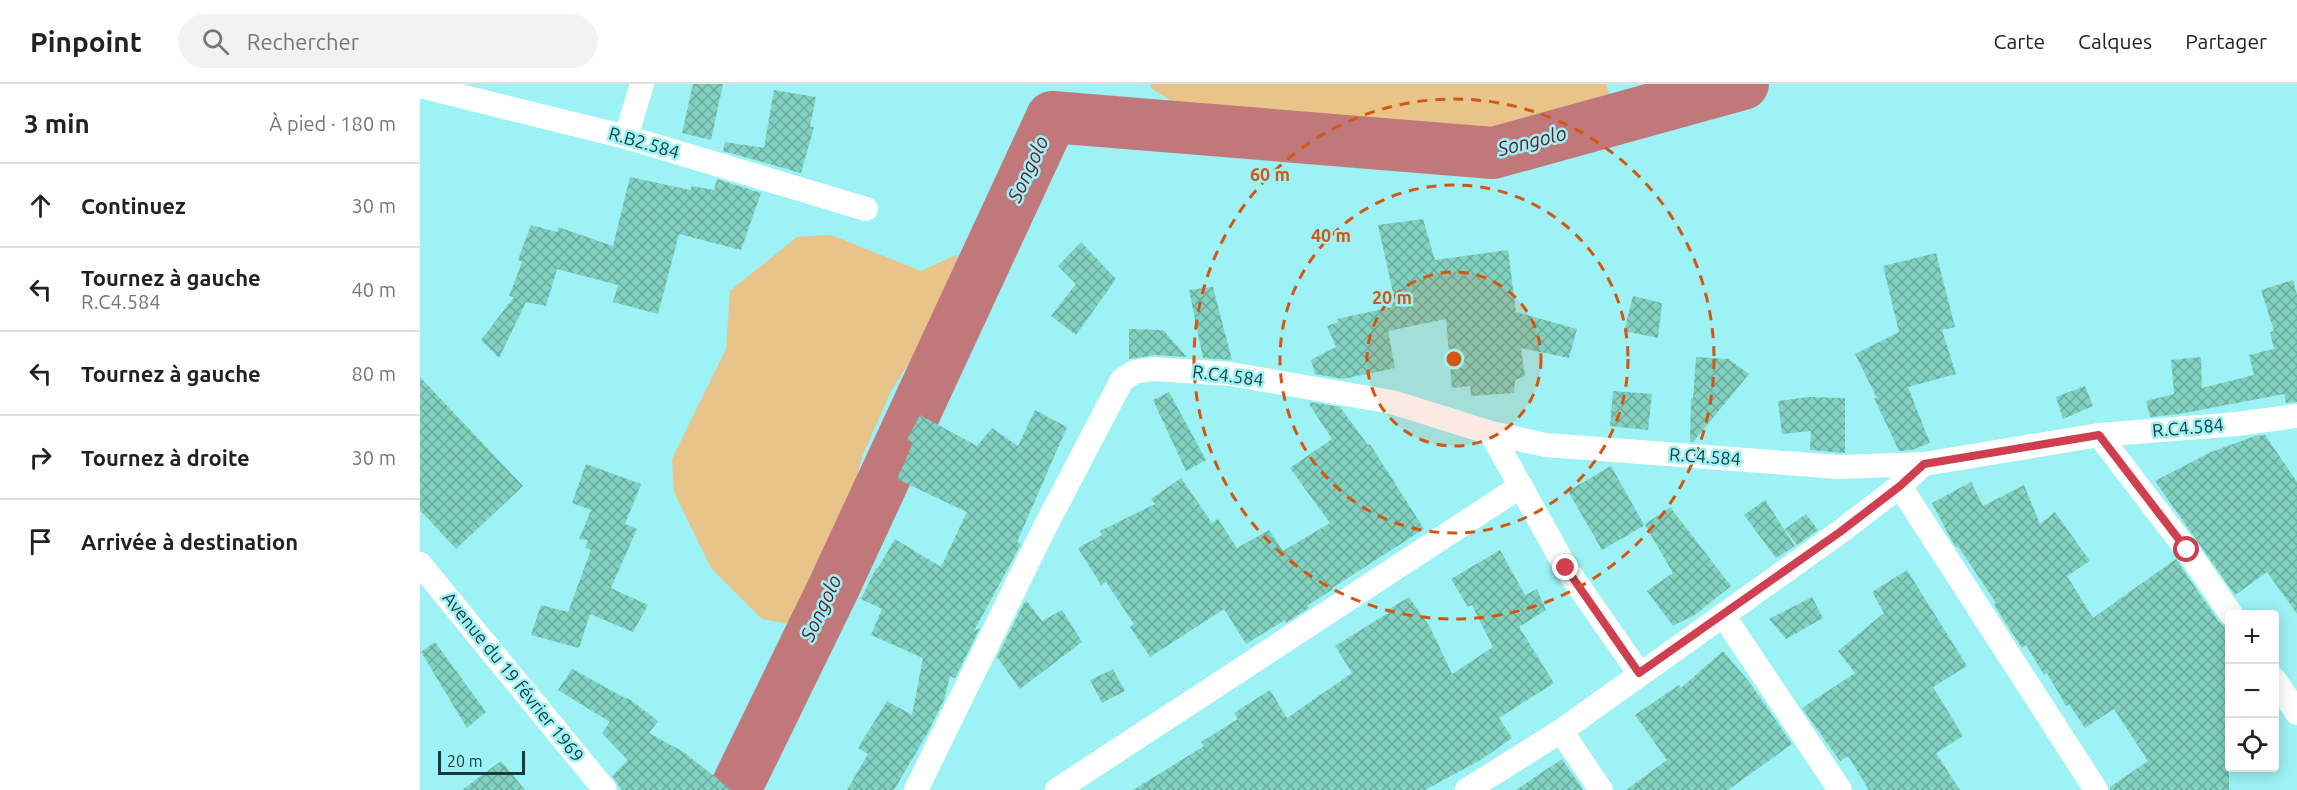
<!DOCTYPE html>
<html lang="fr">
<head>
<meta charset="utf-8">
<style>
  body { margin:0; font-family:Ubuntu,sans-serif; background:#f2f2f2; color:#222 }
  .controls { position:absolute; right:18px; bottom:18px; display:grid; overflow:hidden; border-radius:6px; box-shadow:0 3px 15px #0003 }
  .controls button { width:54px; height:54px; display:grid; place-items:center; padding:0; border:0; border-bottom:2px solid #e0e0e0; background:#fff; color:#222; font:30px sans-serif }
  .scale { position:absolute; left:18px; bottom:15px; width:87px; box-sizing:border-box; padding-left:6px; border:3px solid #183c3d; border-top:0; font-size:16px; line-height:21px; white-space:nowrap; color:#183c3d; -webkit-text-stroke:4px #9cf2f5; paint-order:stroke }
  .stop { position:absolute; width:18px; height:18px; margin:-14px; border:4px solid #cf3f50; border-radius:50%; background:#fff }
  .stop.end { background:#cf3f50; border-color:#fff; box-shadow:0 2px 6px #0008 }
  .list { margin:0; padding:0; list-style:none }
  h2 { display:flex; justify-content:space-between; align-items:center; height:78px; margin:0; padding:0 24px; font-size:26px }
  h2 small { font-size:20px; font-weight:400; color:#767676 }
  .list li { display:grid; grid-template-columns:39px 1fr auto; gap:18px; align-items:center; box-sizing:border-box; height:84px; padding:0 24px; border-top:2px solid #e0e0e0 }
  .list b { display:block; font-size:22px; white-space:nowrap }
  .list p { margin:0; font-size:20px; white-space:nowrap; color:#767676 }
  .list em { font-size:20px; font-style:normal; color:#767676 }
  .icon { flex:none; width:33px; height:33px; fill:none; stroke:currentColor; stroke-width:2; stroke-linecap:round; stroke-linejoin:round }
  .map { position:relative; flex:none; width:1877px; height:706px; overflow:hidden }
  header { display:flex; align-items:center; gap:36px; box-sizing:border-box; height:84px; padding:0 30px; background:#fff; border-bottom:2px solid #e0e0e0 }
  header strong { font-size:28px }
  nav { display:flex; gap:33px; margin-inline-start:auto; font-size:21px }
  .search { width:420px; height:54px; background:#f2f2f2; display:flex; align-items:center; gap:15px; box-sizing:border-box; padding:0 21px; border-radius:33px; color:#767676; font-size:22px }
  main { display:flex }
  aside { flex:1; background:#fff }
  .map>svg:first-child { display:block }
  .grass { fill:#e8c38a }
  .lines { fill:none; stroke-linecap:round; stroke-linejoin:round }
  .river { stroke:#c1787a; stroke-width:52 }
  .building { fill:url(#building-cross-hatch) }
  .minor { stroke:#fff; stroke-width:24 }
  .route { stroke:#cf3f50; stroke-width:8 }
  .ring { fill:none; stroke:#d35611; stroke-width:3; stroke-dasharray:10 8 }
  .labels { text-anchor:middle; stroke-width:5; stroke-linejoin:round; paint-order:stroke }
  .street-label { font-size:18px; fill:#183c3d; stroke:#9cf2f5 }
  .water-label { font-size:20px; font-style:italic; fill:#6f1623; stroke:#9cf2f5 }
  .centre { fill:#d35611; stroke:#9cf2f5; stroke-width:3 }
  .ring-label { font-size:18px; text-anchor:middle; font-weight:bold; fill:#d35611; stroke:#9cf2f5; stroke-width:5; stroke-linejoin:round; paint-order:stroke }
</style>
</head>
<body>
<header>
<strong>Pinpoint</strong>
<div class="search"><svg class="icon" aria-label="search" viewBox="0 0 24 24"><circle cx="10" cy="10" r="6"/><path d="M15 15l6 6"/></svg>Rechercher</div>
<nav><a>Carte</a><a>Calques</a><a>Partager</a></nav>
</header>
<main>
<aside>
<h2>3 min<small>À pied · 180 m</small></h2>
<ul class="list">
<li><svg class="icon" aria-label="ahead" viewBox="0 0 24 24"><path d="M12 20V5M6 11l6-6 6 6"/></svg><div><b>Continuez</b></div><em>30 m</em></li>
<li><svg class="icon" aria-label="left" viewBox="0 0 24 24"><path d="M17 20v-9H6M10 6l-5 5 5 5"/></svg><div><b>Tournez à gauche</b><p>R.C4.584</p></div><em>40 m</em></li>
<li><svg class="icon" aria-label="left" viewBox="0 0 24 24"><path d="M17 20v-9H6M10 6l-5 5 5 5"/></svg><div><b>Tournez à gauche</b></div><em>80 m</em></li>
<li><svg class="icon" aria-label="right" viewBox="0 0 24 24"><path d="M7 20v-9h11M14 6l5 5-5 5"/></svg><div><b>Tournez à droite</b></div><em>30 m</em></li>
<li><svg class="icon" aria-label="arrive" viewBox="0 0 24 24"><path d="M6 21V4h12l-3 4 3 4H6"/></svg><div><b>Arrivée à destination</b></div></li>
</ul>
</aside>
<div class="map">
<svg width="1877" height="706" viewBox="0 0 1877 706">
  <defs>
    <pattern id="building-cross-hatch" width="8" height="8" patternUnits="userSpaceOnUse" patternTransform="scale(1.5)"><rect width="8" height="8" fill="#82d1c0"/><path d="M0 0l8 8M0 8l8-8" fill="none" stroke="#69ab9d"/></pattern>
  </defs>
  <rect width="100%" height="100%" fill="#9cf2f5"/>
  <!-- grass -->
  <path class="grass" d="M 730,0 L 1186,0 L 1195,25 L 1076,59 L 833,37 L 755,19 L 732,5 Z
    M 411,151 L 501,187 L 538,170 L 524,225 L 471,307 L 442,373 L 408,503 L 394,530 L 370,540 L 342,535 L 291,484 L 254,408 L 252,375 L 306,265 L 310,207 L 377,153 Z"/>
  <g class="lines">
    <!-- river -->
    <path class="river" d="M 315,706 L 413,505 L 632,33 L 1073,69 L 1323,0"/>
  </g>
  <!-- building -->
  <path class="building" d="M 273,0 L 303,0 L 291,56 L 262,49 Z
    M 354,6 L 396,13 L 390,43 L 394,43 L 381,89 L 303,67 L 305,58 L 344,64 Z
    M 210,93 L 270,106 L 272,102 L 294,106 L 297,95 L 341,109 L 321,166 L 259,150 L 238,230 L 193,218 L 198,201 L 137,185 L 126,222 L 106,218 L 79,274 L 61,256 L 94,213 L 89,212 L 102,178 L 98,176 L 111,141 L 137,148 L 138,143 L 193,162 Z
    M 1003,135 L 1015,176 L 1088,166 L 1096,228 L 1157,245 L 1149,274 L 1101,264 L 1105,292 L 1095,296 L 1094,309 L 1051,312 L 1050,302 L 1032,304 L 1026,235 L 968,247 L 975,284 L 923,295 L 895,290 L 891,276 L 916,263 L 907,242 L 918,238 L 917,235 L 972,223 L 972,219 L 975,218 L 958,141 Z
    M 661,158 L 696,195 L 656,251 L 631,232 L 656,200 L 638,182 Z
    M 1516,169 L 1535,243 L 1522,246 L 1536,290 L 1488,303 L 1510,359 L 1492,366 L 1479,367 L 1454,314 L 1457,314 L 1435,270 L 1479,248 L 1463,182 Z
    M 1873,196 L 1877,211 L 1877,318 L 1866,319 L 1864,310 L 1759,330 L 1730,333 L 1726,317 L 1754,310 L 1751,276 L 1781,273 L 1782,304 L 1834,291 L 1829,271 L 1854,265 L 1850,248 L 1854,247 L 1841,206 Z
    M 793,203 L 812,276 L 783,274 L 769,206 Z
    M 1213,212 L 1242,219 L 1238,254 L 1204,247 Z
    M 709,245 L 743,246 L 767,273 L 735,271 L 709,275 Z
    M 1276,273 L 1308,275 L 1329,290 L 1273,358 L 1270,358 L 1271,314 L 1273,315 Z
    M 0,293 L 103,402 L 36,465 L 0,426 Z
    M 1665,302 L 1673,322 L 1643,335 L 1636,313 Z
    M 1193,307 L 1232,310 L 1228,346 L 1190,342 Z
    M 749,308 L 786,376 L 766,387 L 733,316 Z
    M 1389,313 L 1425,314 L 1425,369 L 1390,366 L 1391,347 L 1362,350 L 1358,317 Z
    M 891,318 L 920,323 L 948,361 L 950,360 L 1004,445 L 912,504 L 913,505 L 887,522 L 889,524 L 866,539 L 865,536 L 826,560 L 804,525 L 730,573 L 710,543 L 714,540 L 686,498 L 681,501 L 658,464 L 682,451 L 680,447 L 735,420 L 731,415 L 761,394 L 792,439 L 798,435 L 817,464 L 849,446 L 863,467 L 910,439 L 870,384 L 912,355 L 889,320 Z
    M 615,326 L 647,343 L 597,458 L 601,460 L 554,547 L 560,544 L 535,594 L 530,592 L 524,616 L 507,650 L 474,706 L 427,706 L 448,670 L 438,664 L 467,617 L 492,631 L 503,574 L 451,551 L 462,525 L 441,515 L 456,484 L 458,484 L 475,455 L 521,483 L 547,428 L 477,395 L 493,359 L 487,356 L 500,331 L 557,362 L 572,344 L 598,362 Z
    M 1845,351 L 1877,398 L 1877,530 L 1847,488 L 1815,511 L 1735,397 L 1791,368 L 1835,352 Z
    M 166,380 L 221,400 L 205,440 L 217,445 L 191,504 L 228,521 L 213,548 L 170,530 L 159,564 L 111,551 L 121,521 L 148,528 L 171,466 L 165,464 L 168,456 L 159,455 L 171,426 L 152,419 Z
    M 1191,382 L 1224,441 L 1250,423 L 1311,502 L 1276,530 L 1253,542 L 1227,507 L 1253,489 L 1225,441 L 1182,466 L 1148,407 Z
    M 1551,398 L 1563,422 L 1604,401 L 1620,440 L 1635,428 L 1670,477 L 1647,492 L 1673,534 L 1756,475 L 1799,538 L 1809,548 L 1809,706 L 1690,706 L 1690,703 L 1728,677 L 1694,625 L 1665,644 L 1649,620 L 1646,622 L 1627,589 L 1624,591 L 1606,561 L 1602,564 L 1574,521 L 1576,519 L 1538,462 L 1536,463 L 1532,457 L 1512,419 Z
    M 1345,416 L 1375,462 L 1356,474 L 1324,431 Z
    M 1386,430 L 1398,446 L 1377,461 L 1365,445 Z
    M 1080,466 L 1105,511 L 1117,505 L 1126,526 L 1099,543 L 1134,599 L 1079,634 L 1092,654 L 1062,675 L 1005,706 L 713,706 L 784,662 L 781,658 L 818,635 L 814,629 L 850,606 L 867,634 L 932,589 L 915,562 L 968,529 L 966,527 L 989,513 L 1010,543 L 1032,590 L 1073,563 L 1052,521 L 1048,523 L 1031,495 Z
    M 1487,486 L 1547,582 L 1513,603 L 1543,652 L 1516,669 L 1540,706 L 1449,706 L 1428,672 L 1420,677 L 1382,624 L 1435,589 L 1418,567 L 1464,529 L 1452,508 Z
    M 1392,513 L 1403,534 L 1366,555 L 1349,535 Z
    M 607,517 L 622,537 L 642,526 L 662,558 L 600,605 L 577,573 L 604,519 Z
    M 15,558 L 66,628 L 47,644 L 1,568 Z
    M 1303,567 L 1330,599 L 1372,660 L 1308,706 L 1206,706 L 1247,676 L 1215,631 L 1259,601 L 1261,604 Z
    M 152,585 L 207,615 L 208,614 L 238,637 L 229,649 L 262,667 L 312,706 L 202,706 L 192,692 L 208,676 L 182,649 L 190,638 L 138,606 Z
    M 693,585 L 705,607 L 682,619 L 670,596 Z
    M 1142,675 L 1163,706 L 1096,706 Z
    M 81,677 L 105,706 L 42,706 Z"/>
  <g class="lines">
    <!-- minor -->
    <path class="minor" d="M 0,2 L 206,53 L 446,125
      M 206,53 L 222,0
      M 1071,349 L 1146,484 L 1219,589
      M 1679,351 L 1767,466 L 1811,530
      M 1480,402 L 1676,706
      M 0,480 L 185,706
      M 1303,531 L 1420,706
      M 1854,595 L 1877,629
      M 1141,647 L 1181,706
      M 496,706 L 624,445 L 702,296 L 714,288 L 734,285 L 810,290 L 972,318 L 1071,349 L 1126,361 L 1419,383 L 1504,380 L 1679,351 L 1817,340 L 1877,332
      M 637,706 L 1101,402
      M 1047,706 L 1141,647 L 1420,448 L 1480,402 L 1504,380"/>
  </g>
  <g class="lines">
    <!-- route -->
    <path class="route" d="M 1146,484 L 1219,589 L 1420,448 L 1480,402 L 1504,380 L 1679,351 L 1767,466"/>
  </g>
  <!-- distance rings -->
  <circle cx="1034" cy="275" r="87" fill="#d35611" fill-opacity=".12"/>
  <g class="ring">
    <circle cx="1034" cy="275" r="87"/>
    <circle cx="1034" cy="275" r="174"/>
    <circle cx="1034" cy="275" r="260"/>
  </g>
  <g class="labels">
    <!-- street labels -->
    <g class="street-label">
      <text transform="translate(224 59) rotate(16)" y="6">R.B2.584</text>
      <text transform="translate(808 292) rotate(7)" y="6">R.C4.584</text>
      <text transform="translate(1768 344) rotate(-5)" y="6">R.C4.584</text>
      <text transform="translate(1285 373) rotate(4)" y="6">R.C4.584</text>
      <text transform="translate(93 593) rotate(51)" y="6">Avenue du 19 février 1969</text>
    </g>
    <!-- water labels -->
    <g class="water-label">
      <text transform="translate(1112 57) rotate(-14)" y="7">Songolo</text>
      <text transform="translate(608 85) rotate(-65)" y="7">Songolo</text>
      <text transform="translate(401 524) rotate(-65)" y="7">Songolo</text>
    </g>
  </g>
  <circle cx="1034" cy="275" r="9" class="centre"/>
  <g class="ring-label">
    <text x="850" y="97">60 m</text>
    <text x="911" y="158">40 m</text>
    <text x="972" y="220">20 m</text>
  </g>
</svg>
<div class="controls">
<button>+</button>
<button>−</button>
<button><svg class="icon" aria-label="locate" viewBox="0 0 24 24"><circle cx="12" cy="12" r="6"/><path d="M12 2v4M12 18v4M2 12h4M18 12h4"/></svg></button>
</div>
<div class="scale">20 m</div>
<div class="stop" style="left:1767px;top:466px"></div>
<div class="stop end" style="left:1146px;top:484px"></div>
</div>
</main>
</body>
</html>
